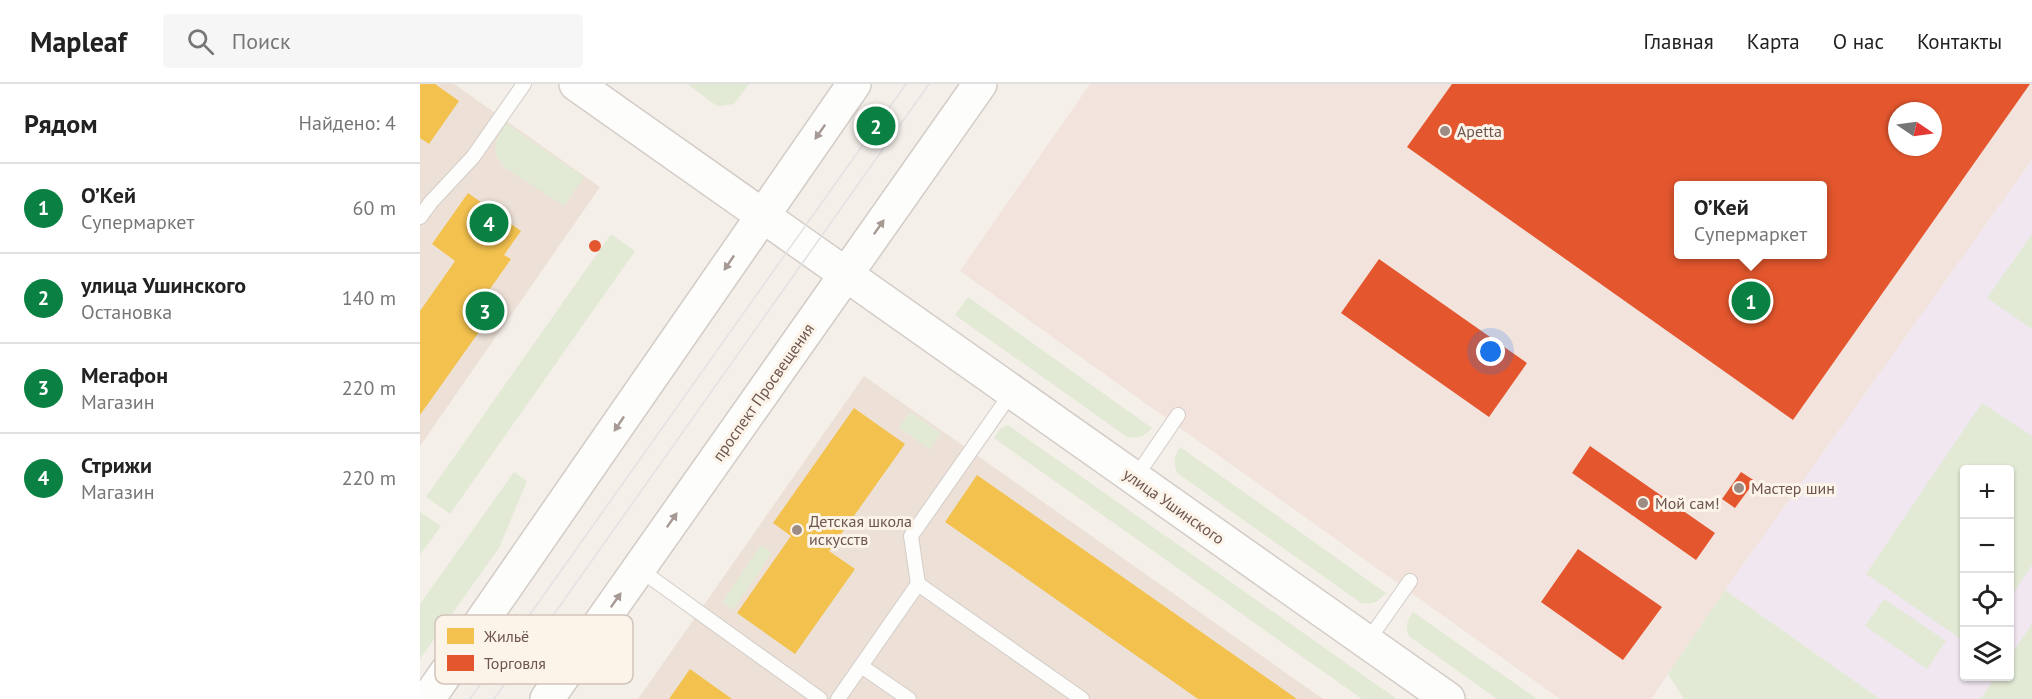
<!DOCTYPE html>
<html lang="ru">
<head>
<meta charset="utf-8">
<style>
  body { margin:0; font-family:"PT Sans",sans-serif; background:#f6f6f6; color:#222 }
  .controls { position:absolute; right:18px; bottom:18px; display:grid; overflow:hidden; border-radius:6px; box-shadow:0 2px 4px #0004 }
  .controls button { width:54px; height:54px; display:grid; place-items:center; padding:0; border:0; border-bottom:2px solid #e0e0e0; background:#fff; color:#222; font:30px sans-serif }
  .compass { position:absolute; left:1468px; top:18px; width:54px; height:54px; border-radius:50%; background:#fff; box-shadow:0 2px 4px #0004; rotate:103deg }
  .you { position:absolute; left:1071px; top:268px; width:21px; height:21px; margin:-15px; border:4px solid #fff; border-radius:50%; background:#1a73e8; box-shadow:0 0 0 9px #1a73e833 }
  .badge { display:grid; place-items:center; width:39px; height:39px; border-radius:50%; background:#0b8043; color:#fff; font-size:20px; font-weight:700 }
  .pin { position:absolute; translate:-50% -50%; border:3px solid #fff; box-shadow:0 2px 6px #0006 }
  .popup { position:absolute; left:1254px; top:97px; width:153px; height:78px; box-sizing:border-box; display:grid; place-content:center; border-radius:6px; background:#fff; filter:drop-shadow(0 2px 4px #0005); font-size:20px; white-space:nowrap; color:#767676 }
  .popup b { font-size:22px; color:#222 }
  .popup::after { content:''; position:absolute; left:50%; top:100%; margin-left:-12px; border:12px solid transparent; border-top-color:#fff }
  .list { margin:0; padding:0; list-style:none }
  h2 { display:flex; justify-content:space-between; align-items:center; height:78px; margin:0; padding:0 24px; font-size:26px }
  h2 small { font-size:20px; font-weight:400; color:#767676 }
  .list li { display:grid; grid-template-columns:39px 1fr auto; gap:18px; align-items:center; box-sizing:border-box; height:90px; padding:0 24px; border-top:2px solid #e0e0e0 }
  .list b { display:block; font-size:22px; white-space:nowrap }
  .list p { margin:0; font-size:20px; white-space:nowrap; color:#767676 }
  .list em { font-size:20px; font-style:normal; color:#767676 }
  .icon { flex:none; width:33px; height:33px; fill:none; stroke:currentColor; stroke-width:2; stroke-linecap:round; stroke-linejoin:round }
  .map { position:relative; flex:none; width:1612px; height:615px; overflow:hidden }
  header { display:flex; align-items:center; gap:36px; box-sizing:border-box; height:84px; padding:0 30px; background:#fff; border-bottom:2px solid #e0e0e0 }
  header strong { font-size:28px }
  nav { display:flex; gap:33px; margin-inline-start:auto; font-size:21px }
  .search { width:420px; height:54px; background:#f6f6f6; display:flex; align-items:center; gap:15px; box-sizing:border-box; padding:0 21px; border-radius:6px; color:#767676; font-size:22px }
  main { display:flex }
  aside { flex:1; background:#fff }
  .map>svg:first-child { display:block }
  .residential { fill:#ede1d7 }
  .commercial { fill:#f3e3dd; fill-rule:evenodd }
  .education { fill:#f0e7f0; fill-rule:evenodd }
  .green { fill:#e2ead5 }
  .homes { fill:#f2c14e }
  .shops { fill:#e4572e; fill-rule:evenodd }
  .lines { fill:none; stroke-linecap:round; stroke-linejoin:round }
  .service-casing { stroke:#d3ccc7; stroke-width:16 }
  .tertiary-casing { stroke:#d3ccc7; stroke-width:36 }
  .secondary-casing { stroke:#d2cbc6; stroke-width:36 }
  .service { stroke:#fdfdfc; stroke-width:14 }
  .tertiary { stroke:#fdfdfc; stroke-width:33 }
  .secondary { stroke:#fdfdfc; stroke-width:33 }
  .tram { stroke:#e3e1e3; stroke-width:1.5 }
  .oneway { fill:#a79993 }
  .poi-dot { fill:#9d8c84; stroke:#fcf3e9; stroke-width:2 }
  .labels { text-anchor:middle; stroke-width:6; stroke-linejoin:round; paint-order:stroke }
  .poi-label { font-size:16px; fill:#6e564d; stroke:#fcf3e9; text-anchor:start }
  .street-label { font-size:16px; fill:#6e564d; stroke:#fcf3e9 }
  .key { fill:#fcf3e9; stroke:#d1c4ba; stroke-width:1.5 }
  .key-label { font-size:16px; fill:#6e564d }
</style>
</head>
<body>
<header>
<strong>Mapleaf</strong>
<div class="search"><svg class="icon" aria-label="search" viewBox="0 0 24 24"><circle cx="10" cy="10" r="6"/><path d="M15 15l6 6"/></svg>Поиск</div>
<nav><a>Главная</a><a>Карта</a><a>О нас</a><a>Контакты</a></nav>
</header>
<main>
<aside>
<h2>Рядом<small>Найдено: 4</small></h2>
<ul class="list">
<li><span class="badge">1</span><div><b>О’Кей</b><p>Супермаркет</p></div><em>60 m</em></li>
<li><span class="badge">2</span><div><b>улица Ушинского</b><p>Остановка</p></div><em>140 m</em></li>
<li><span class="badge">3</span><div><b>Мегафон</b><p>Магазин</p></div><em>220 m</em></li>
<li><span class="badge">4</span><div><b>Стрижи</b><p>Магазин</p></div><em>220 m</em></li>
</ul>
</aside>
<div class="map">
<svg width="1612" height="615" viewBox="0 0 1612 615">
  <rect width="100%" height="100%" fill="#f4efe9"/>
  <!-- residential -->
  <path class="residential" d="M 0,0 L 34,0 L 180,103 L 0,362 Z
    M 444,292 L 903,615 L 218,615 Z"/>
  <!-- commercial -->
  <path class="commercial" d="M 670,0 L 1612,0 L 1612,76 L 1305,506 L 1231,615 L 1140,615 L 540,187 ZM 1477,27 L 1513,27 L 1513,63 L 1477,63 ZM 1259,101 L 1403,101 L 1403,170 L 1259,170 Z"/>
  <!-- education -->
  <path class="education" d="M 1612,76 L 1612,615 L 1460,615 L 1305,506 ZM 1544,386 L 1590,386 L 1590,592 L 1544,592 Z"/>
  <!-- green -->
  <path class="green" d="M 267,0 L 329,0 L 314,20 L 297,22 Z
    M 86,39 L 164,93 L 144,122 L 84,83 C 70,66 75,56 86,39 Z
    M 191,150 L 215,167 L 30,430 L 6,413 Z
    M 1612,150 L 1612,245 L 1567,214 Z
    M 548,213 L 732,344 C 724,353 719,355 707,353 L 535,231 Z
    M 1562,319 L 1612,352 L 1612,481 L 1590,514 L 1590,386 L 1544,386 L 1544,557 L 1446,490 Z
    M 490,328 L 521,349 L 510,365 L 479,344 Z
    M 588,341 L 977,615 L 942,615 L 574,354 L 580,345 Z
    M 760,363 L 966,509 C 958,518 953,521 941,519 L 757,389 C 753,378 754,373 760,363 Z
    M 94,388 L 107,397 L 79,464 L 0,575 L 0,520 Z
    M 0,428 L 21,442 L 0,471 Z
    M 341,461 L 352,469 L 313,526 L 302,518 Z
    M 1305,506 L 1460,615 L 1264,615 L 1248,590 Z
    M 1464,515 L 1526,557 L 1507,585 L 1445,542 Z
    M 993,528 L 1117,615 L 1077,615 L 989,552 C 985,541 987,537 993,528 Z
    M 1612,540 L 1612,615 L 1560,615 L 1576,593 L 1590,592 L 1590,572 Z"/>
  <!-- homes -->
  <path class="homes" d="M 0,0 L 15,0 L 39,17 L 9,60 L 0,54 Z
    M 48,109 L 101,147 L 84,171 L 91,175 L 63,215 L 76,224 L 0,331 L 0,227 L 35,177 L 12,160 Z
    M 434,324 L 485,360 L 409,467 L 435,485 L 375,570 L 317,529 L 371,452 L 353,439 Z
    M 557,391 L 877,615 L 778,615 L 600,490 L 525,438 Z
    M 270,585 L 312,615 L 249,615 Z"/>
  <!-- shops -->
  <path class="shops" d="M 1032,0 L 1610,0 L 1373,336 L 987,63 ZM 1477,27 L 1513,27 L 1513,63 L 1477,63 ZM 1259,101 L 1403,101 L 1403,170 L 1259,170 Z
    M169 162a6 6 0 1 1 12 0a6 6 0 1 1-12 0Z
    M 959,175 L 1107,279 L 1069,333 L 921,229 Z
    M 1170,362 L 1295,449 L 1276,476 L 1152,389 Z
    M 1321,388 L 1335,397 L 1315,424 L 1302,415 Z
    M 1158,465 L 1242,523 L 1203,576 L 1121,518 Z"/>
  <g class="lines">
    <!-- service casing -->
    <g class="service-casing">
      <path id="service" d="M 0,133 L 11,118 L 53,73 L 104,0
        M 715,394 L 758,331
        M 219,485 L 400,615
        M 498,500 L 662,615
        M 947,558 L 990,497
        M 441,582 L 489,615
        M 418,615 L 498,500 L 491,452 L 592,308"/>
    </g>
    <!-- tertiary casing -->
    <g class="tertiary-casing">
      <path id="tertiary" d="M 156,0 L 1028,615"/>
    </g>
    <!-- secondary casing -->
    <g class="secondary-casing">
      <path id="secondary" d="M 8,615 L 434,0
        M 127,615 L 560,0"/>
    </g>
    <!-- service -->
    <use href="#service" class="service"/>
    <!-- tertiary -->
    <use href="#tertiary" class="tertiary"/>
    <!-- secondary -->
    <use href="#secondary" class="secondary"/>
    <!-- tram -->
    <path class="tram" d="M 50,615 L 486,0
      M 74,615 L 509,0"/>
  </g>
  <!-- one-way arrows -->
  <defs><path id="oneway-solid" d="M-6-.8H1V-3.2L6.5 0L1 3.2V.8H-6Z" transform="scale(1.5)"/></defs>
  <g class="oneway">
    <use href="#oneway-solid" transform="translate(400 48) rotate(125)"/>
    <use href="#oneway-solid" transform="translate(459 143) rotate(-55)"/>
    <use href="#oneway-solid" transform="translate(309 179) rotate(124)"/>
    <use href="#oneway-solid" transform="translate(199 340) rotate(124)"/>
    <use href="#oneway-solid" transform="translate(252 436) rotate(-55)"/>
    <use href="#oneway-solid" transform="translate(196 516) rotate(-55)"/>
  </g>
  <!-- markers -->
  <g class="poi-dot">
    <circle cx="1025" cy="47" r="6"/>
    <circle cx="1319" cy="404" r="6"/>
    <circle cx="1223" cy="419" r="6"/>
    <circle cx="377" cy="446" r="6"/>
  </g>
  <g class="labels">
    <!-- poi labels -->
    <g class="poi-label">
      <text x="1037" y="53">Apetta</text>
      <text x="1331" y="410">Мастер шин</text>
      <text x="1235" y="425">Мой сам!</text>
      <text x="389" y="443">Детская школа<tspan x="389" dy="18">искусств</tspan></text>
    </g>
    <!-- street labels -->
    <g class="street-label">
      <text transform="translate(343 308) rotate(-55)" y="6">проспект Просвещения</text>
      <text transform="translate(754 422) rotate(35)" y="6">улица Ушинского</text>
    </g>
  </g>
  <!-- legend -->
  <rect x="15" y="531" width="198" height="69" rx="9" class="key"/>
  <rect x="27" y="544" width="27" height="16" fill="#f2c14e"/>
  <rect x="27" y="571" width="27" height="16" fill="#e4572e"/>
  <g class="key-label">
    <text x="64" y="558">Жильё</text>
    <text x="64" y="585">Торговля</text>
  </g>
</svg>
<div class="controls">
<button>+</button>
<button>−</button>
<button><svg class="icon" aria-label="locate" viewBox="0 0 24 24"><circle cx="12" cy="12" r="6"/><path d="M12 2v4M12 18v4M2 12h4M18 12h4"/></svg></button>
<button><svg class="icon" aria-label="layers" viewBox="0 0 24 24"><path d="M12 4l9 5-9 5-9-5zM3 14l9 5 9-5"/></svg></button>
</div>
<svg class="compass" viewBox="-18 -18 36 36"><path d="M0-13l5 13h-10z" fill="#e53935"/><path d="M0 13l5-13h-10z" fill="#767676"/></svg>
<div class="you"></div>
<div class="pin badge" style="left:1331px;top:217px">1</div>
<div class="popup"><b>О’Кей</b>Супермаркет</div>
<div class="pin badge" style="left:456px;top:42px">2</div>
<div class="pin badge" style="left:65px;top:227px">3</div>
<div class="pin badge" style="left:69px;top:139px">4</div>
</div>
</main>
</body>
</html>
